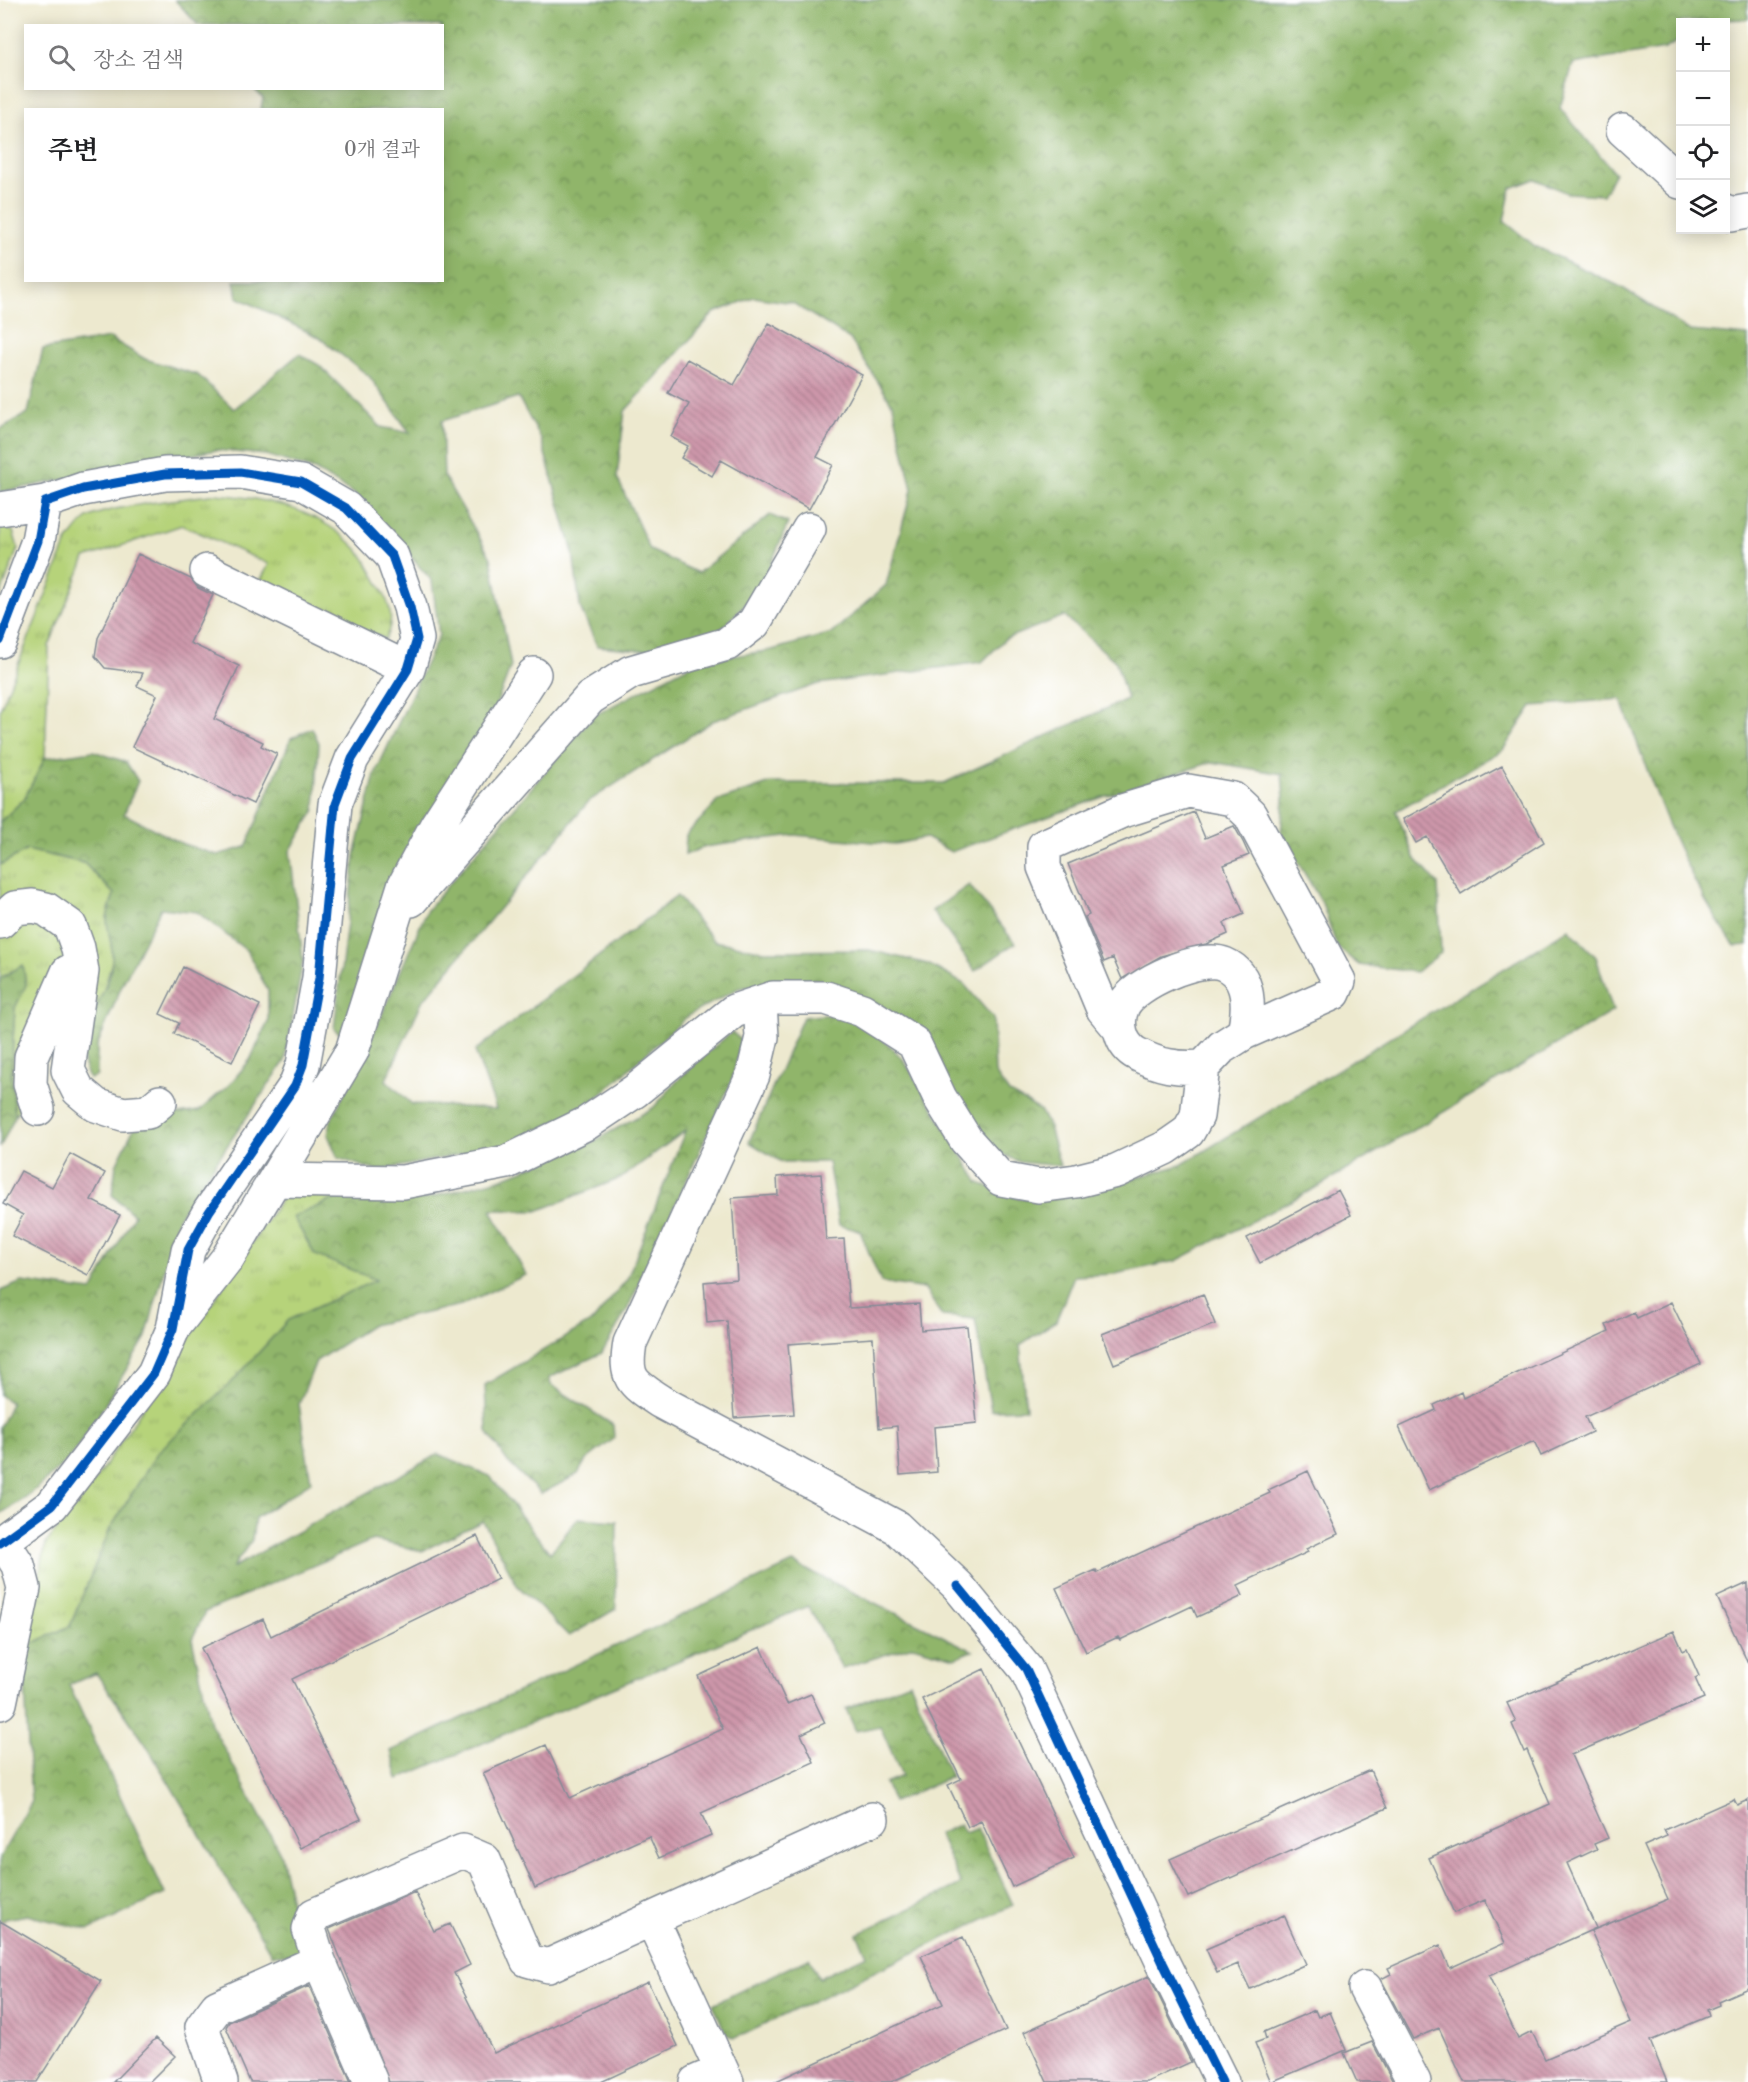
<!DOCTYPE html>
<html lang="ko">
<head>
<meta charset="utf-8">
<style>
  body { margin:0; font-family:"Libre Caslon Text","Noto Serif KR",serif; background:#f6f6f6; color:#202124 }
  .controls { position:absolute; right:18px; top:18px; display:grid; overflow:hidden; border-radius:0px; box-shadow:0 3px 15px #0003 }
  .controls button { width:54px; height:54px; display:grid; place-items:center; padding:0; border:0; border-bottom:2px solid #e0e0e0; background:#fff; color:#202124; font:30px sans-serif }
  .list { margin:0; padding:0; list-style:none }
  h2 { display:flex; justify-content:space-between; align-items:center; height:78px; margin:0; padding:0 24px; font-size:26px }
  h2 small { font-size:20px; font-weight:400; color:#757577 }
  .icon { flex:none; width:33px; height:33px; fill:none; stroke:currentColor; stroke-width:2; stroke-linecap:round; stroke-linejoin:round }
  .map { position:relative; flex:none; width:1748px; height:2082px; overflow:hidden }
  .search { position:absolute; background:#fff; box-shadow:0 3px 15px #0003; left:24px; top:24px; width:420px; height:66px; display:flex; align-items:center; gap:15px; box-sizing:border-box; padding:0 21px; border-radius:0px; color:#757577; font-size:22px }
  .panel { position:absolute; background:#fff; box-shadow:0 3px 15px #0003; left:24px; top:108px; width:420px; height:174px; border-radius:0px }
  .map>svg:first-child { display:block }
  .grass { fill:url(#grass-tufts); stroke:#68816c; stroke-width:1.5 }
  .forest { fill:url(#forest-crowns); stroke:#567264; stroke-width:1.5 }
  .building { fill:url(#building-back-hatch) }
  .lines { fill:none; stroke-linecap:round; stroke-linejoin:round }
  .minor-casing { stroke:#848c96; stroke-width:36 }
  .minor { stroke:#fff; stroke-width:33 }
  .cycleway-casing { stroke:#fff; stroke-width:13 }
  .cycleway { stroke:#0057b8; stroke-width:9 }
</style>
</head>
<body>
<div class="map">
<svg width="1748" height="2082" viewBox="0 0 1748 2082">
  <defs>
    <pattern id="grass-tufts" width="24" height="20" patternUnits="userSpaceOnUse" patternTransform="scale(1.5)"><rect width="24" height="20" fill="#b6d37a"/><path d="M3 7l-1-3M5 7V3M7 7l1-3M15 17l-1-3M17 17v-4M19 17l1-3" fill="none" stroke="#9cb56c"/></pattern>
    <pattern id="forest-crowns" width="20" height="18" patternUnits="userSpaceOnUse" patternTransform="scale(1.5)"><rect width="20" height="18" fill="#90b56a"/><path d="M2 6a3 3 0 1 1 6 0M12 15a3 3 0 1 1 6 0" fill="none" stroke="#75945a"/></pattern>
    <pattern id="building-back-hatch" width="6" height="6" patternUnits="userSpaceOnUse" patternTransform="scale(1.5)"><rect width="6" height="6" fill="#ce97aa"/><path d="M-1 5l2 2M0 0l6 6M5-1l2 2" fill="none" stroke="#a67c8e"/></pattern>
  </defs>
  <rect width="100%" height="100%" fill="#fff"/>
  <filter id="ink" filterUnits="userSpaceOnUse"><feTurbulence type="fractalNoise" baseFrequency=".0167" numOctaves="2"/><feDisplacementMap in="SourceGraphic" scale="12" xChannelSelector="R" yChannelSelector="G"/><feConvolveMatrix kernelMatrix="1 2 1 2 8 2 1 2 1" color-interpolation-filters="sRGB"/></filter>
  <filter id="wash" filterUnits="userSpaceOnUse"><feTurbulence type="fractalNoise" baseFrequency=".008" numOctaves="4" result="noise"/><feDisplacementMap in="SourceGraphic" scale="24" xChannelSelector="R" yChannelSelector="G"/><feGaussianBlur stdDeviation="1.35" result="paint"/><feColorMatrix in="noise" values="0 0 0 0 0 0 0 0 0 0 0 0 0 0 0 0 0 1.4 0 .05"/><feComposite in="paint" operator="in"/></filter>
  <g filter="url(#wash)">
    <rect width="100%" height="100%" fill="#ede9cf"/>
    <!-- grass -->
    <path class="grass" d="M 216,494 C 270,499 318,509 357,549 C 366,558 372,573 379,584 C 389,602 396,619 385,639 L 258,585 L 269,564 L 182,525 L 85,558 L 49,646 L 45,758 L 24,799 L 0,822 L 0,710 L 67,542 C 73,534 79,524 88,518 C 112,505 186,499 216,494 Z
      M 0,526 L 13,531 L 18,548 L 0,596 Z
      M 27,850 L 84,863 L 114,894 L 107,918 L 113,958 L 102,996 L 83,1029 L 92,940 L 0,905 L 0,865 Z
      M 48,916 L 66,951 L 23,1100 L 15,1116 L 11,1073 L 15,1008 L 26,985 L 23,966 L 0,978 L 0,935 L 5,927 Z
      M 299,1194 L 341,1196 L 294,1217 L 315,1255 L 377,1280 L 288,1320 L 236,1378 L 110,1529 L 70,1626 L 23,1648 L 46,1543 L 86,1494 L 281,1199 Z"/>
    <!-- forest -->
    <path class="forest" d="M 175,0 L 1748,0 L 1748,19 L 1680,22 L 1680,40 L 1665,49 L 1573,64 L 1560,108 L 1615,173 L 1603,195 L 1567,193 L 1535,179 L 1511,188 L 1504,221 L 1535,246 L 1621,287 L 1690,331 L 1748,336 L 1748,945 L 1735,946 C 1680,872 1653,784 1621,699 L 1532,706 L 1503,750 L 1396,811 L 1414,857 L 1438,884 L 1441,953 L 1416,972 L 1359,965 L 1337,947 L 1322,903 L 1281,833 L 1284,799 L 1282,774 L 1212,762 L 1111,794 L 951,852 L 926,838 L 895,844 L 794,835 L 704,847 L 685,855 L 686,835 L 718,801 L 771,783 L 944,783 L 1127,699 L 1116,662 L 1064,616 L 1005,639 L 982,662 L 818,684 L 713,721 L 589,801 L 422,1002 L 386,1080 L 412,1104 L 496,1109 L 475,1051 L 677,896 L 714,941 L 765,951 L 869,950 L 928,964 L 964,984 L 993,1018 L 995,1073 L 1009,1093 L 1040,1110 L 1049,1127 L 1060,1166 L 1020,1162 L 988,1148 L 903,1019 L 814,979 L 739,988 L 689,1015 L 588,1106 L 508,1145 L 377,1171 L 338,1158 L 328,1135 L 331,1120 L 367,1049 L 427,910 L 593,716 L 696,662 L 772,650 L 832,633 L 886,585 L 912,489 L 893,405 L 850,339 L 793,303 L 754,297 L 714,313 L 625,411 L 617,477 L 650,550 L 698,573 L 770,515 L 788,523 L 762,586 L 714,637 L 666,652 L 597,646 L 580,607 L 573,553 L 541,439 L 518,397 L 442,421 L 444,476 L 491,558 L 511,666 L 491,719 L 346,1039 L 334,1029 L 355,856 L 375,774 L 439,635 L 432,581 L 355,494 L 315,470 L 266,455 L 216,450 L 0,492 L 0,429 L 28,413 L 43,349 L 110,338 L 145,359 L 198,375 L 234,409 L 299,354 L 319,365 L 381,427 L 410,433 L 369,376 L 318,337 L 237,297 L 234,281 L 442,280 L 442,110 L 261,109 L 263,98 L 254,89 L 442,88 L 442,26 L 198,25 Z
      M 312,728 L 319,743 L 315,810 L 290,851 L 303,960 L 285,1061 L 178,1218 L 146,1337 L 92,1426 L 70,1458 L 26,1498 L 0,1514 L 0,1427 L 11,1403 L 0,1395 L 0,1291 L 22,1282 L 92,1291 L 134,1215 L 112,1195 L 116,1165 L 138,1120 L 199,1111 L 229,1085 L 250,1060 L 268,1022 L 268,991 L 247,951 L 197,912 L 161,908 L 123,983 L 97,1046 L 97,1076 L 89,1079 C 63,1021 110,1010 112,958 C 113,945 108,933 107,921 C 107,912 112,902 114,894 L 84,863 L 27,850 L 0,865 L 0,822 L 24,799 L 45,758 L 93,751 L 126,762 L 138,781 L 124,814 L 183,844 L 217,855 L 246,847 L 291,738 Z
      M 969,885 L 1015,943 L 975,971 L 932,911 Z
      M 1569,929 L 1596,957 L 1613,1011 L 1321,1185 L 1176,1261 L 1115,1274 L 1074,1276 L 1056,1321 L 1020,1345 L 1026,1409 L 991,1410 L 975,1319 L 942,1316 L 925,1289 L 881,1282 L 860,1231 L 839,1225 L 828,1162 L 782,1162 L 749,1142 L 803,1017 L 843,1013 L 872,1029 L 903,1059 L 979,1183 L 1020,1199 L 1066,1197 L 1181,1165 Z
      M 23,965 L 26,985 L 15,1008 L 11,1073 L 15,1116 L 0,1148 L 0,978 Z
      M 732,1032 L 741,1040 L 732,1080 L 627,1310 L 602,1353 L 549,1378 L 551,1385 L 613,1425 L 614,1439 L 586,1460 L 578,1474 L 541,1494 L 508,1462 L 487,1432 L 485,1385 L 594,1320 L 627,1279 L 685,1131 L 621,1178 L 537,1211 L 491,1210 L 526,1275 L 461,1305 L 372,1325 L 316,1361 L 299,1404 L 311,1482 L 255,1518 L 252,1540 L 232,1568 L 438,1454 L 490,1476 L 550,1553 L 578,1518 L 617,1521 L 616,1609 L 569,1636 L 517,1585 L 483,1521 L 422,1551 L 373,1540 L 205,1612 L 192,1639 L 211,1724 L 281,1855 L 302,1954 L 272,1955 L 145,1743 L 96,1673 L 69,1685 L 165,1894 L 89,1930 L 27,1915 L 5,1919 L 0,1926 L 0,1857 L 31,1803 L 23,1648 L 70,1626 L 110,1529 L 157,1453 L 236,1378 L 288,1320 L 376,1280 L 315,1255 L 293,1217 L 341,1196 L 424,1199 L 500,1179 L 591,1143 L 653,1108 L 689,1068 Z
      M 793,1563 L 973,1651 L 955,1658 L 913,1646 L 842,1668 L 808,1606 L 398,1779 L 391,1751 Z
      M 910,1682 L 951,1777 L 893,1802 L 885,1783 L 902,1776 L 880,1726 L 856,1731 L 846,1709 Z
      M 960,1824 L 965,1833 L 977,1828 L 1013,1905 L 745,2034 L 734,2038 L 726,2034 L 713,2004 L 809,1958 L 819,1978 L 867,1955 L 857,1934 L 961,1884 L 938,1834 Z"/>
    <g id="blocks">
      <!-- building -->
      <path class="building" d="M 769,323 L 862,375 L 817,457 L 833,465 L 809,509 L 721,460 L 712,476 L 681,458 L 688,446 L 671,437 L 689,404 L 668,393 L 687,359 L 734,385 Z
        M 138,554 L 191,579 L 198,588 L 213,595 L 190,643 L 239,666 L 214,719 L 263,742 L 261,746 L 277,754 L 253,804 L 132,747 L 157,695 L 137,686 L 143,673 L 105,668 L 95,656 L 98,638 Z
        M 1502,766 L 1544,842 L 1461,894 L 1427,837 L 1416,843 L 1403,819 Z
        M 1194,812 L 1205,838 L 1234,826 L 1243,842 L 1249,855 L 1224,865 L 1244,914 L 1224,923 L 1228,934 L 1206,944 L 1161,956 L 1122,979 L 1113,958 L 1104,962 L 1085,917 L 1089,915 L 1068,864 Z
        M 183,967 L 260,1005 L 232,1062 L 174,1034 L 179,1023 L 160,1014 Z
        M 70,1154 L 105,1173 L 91,1200 L 120,1215 L 88,1275 L 12,1236 L 23,1215 L 3,1204 L 21,1171 L 52,1187 Z
        M 821,1174 L 826,1240 L 844,1239 L 849,1308 L 919,1304 L 921,1330 L 967,1326 L 977,1423 L 934,1427 L 937,1472 L 900,1475 L 897,1426 L 879,1428 L 873,1338 L 788,1344 L 794,1414 L 734,1418 L 727,1321 L 707,1323 L 704,1282 L 737,1279 L 732,1198 L 778,1195 L 777,1177 Z
        M 1338,1190 L 1351,1215 L 1260,1263 L 1247,1238 Z
        M 1203,1294 L 1215,1324 L 1114,1364 L 1102,1334 Z
        M 1671,1302 L 1701,1364 L 1585,1417 L 1592,1432 L 1541,1456 L 1534,1441 L 1429,1490 L 1399,1427 L 1436,1410 L 1434,1405 L 1461,1392 L 1463,1398 L 1609,1331 L 1606,1325 L 1634,1312 L 1637,1318 Z
        M 1308,1471 L 1338,1534 L 1306,1549 L 1308,1552 L 1238,1585 L 1243,1596 L 1197,1617 L 1192,1606 L 1120,1640 L 1118,1637 L 1086,1652 L 1056,1588 L 1096,1570 L 1097,1573 L 1270,1493 L 1268,1490 Z
        M 477,1536 L 498,1579 L 292,1679 L 361,1819 L 300,1848 L 201,1648 L 263,1619 L 271,1636 Z
        M 1748,1583 L 1748,1663 L 1717,1597 Z
        M 1674,1631 L 1683,1651 L 1687,1649 L 1699,1676 L 1695,1678 L 1704,1698 L 1571,1755 L 1608,1838 L 1594,1844 L 1597,1849 L 1567,1863 L 1596,1928 L 1489,1976 L 1518,2039 L 1532,2032 L 1545,2059 L 1631,2022 L 1591,1931 L 1668,1899 L 1644,1846 L 1667,1836 L 1664,1830 L 1734,1799 L 1737,1805 L 1748,1800 L 1748,1988 L 1718,2001 L 1719,2005 L 1707,2010 L 1709,2016 L 1650,2041 L 1667,2082 L 1464,2082 L 1439,2028 L 1413,2039 L 1381,1979 L 1391,1974 L 1388,1968 L 1440,1945 L 1450,1968 L 1505,1943 L 1485,1900 L 1454,1913 L 1429,1858 L 1550,1804 L 1527,1750 L 1524,1752 L 1512,1724 L 1516,1722 L 1507,1703 Z
        M 761,1647 L 787,1704 L 811,1694 L 825,1723 L 801,1734 L 814,1762 L 701,1813 L 711,1835 L 659,1858 L 649,1836 L 535,1888 L 483,1773 L 546,1745 L 570,1798 L 723,1729 L 698,1676 Z
        M 984,1669 L 1074,1858 L 1012,1887 L 981,1821 L 968,1827 L 948,1785 L 961,1779 L 922,1699 Z
        M 1370,1770 L 1387,1808 L 1188,1897 L 1170,1859 Z
        M 415,1892 L 434,1931 L 450,1924 L 470,1965 L 454,1973 L 494,2053 L 648,1982 L 678,2046 L 601,2082 L 389,2082 L 329,1929 Z
        M 1284,1915 L 1306,1964 L 1250,1989 L 1238,1964 L 1217,1973 L 1206,1949 Z
        M 0,1921 L 101,1981 L 37,2082 L 0,2082 Z
        M 963,1937 L 1006,2030 L 891,2082 L 774,2082 L 943,2004 L 921,1956 Z
        M 1149,1976 L 1191,2062 L 1147,2082 L 1047,2082 L 1024,2032 Z
        M 309,1986 L 351,2082 L 250,2082 L 226,2027 L 229,2022 Z
        M 1315,2010 L 1318,2017 L 1330,2012 L 1346,2050 L 1271,2082 L 1255,2043 L 1266,2039 L 1264,2032 Z
        M 156,2038 L 175,2056 L 149,2082 L 113,2082 Z
        M 1372,2042 L 1393,2082 L 1357,2082 L 1344,2053 Z"/>
    </g>
  </g>
  <g filter="url(#ink)">
    <use href="#blocks" fill-opacity="0" stroke="#848c96" stroke-width="1.5"/>
    <g class="lines">
      <!-- minor casing -->
      <g class="minor-casing">
        <path id="minor" d="M 1623,130 L 1680,182
          M 1726,211 L 1732,214 L 1748,211
          M 0,509 L 45,502
          M 207,571 L 408,669
          M 0,641 L 38,541 L 45,502 L 83,489 L 165,474 L 240,472 L 301,482 L 346,508 L 392,556 L 410,607 L 417,639 L 408,669 L 352,759 L 335,804 L 319,978 L 303,1065 L 295,1086 L 209,1212 L 188,1250 L 173,1329 L 154,1373 L 52,1505 L 0,1543
          M 411,900 L 590,698 L 631,672 L 727,644 L 754,623 L 809,529
          M 0,922 L 15,908 L 33,906 L 46,909 L 70,926 L 78,948 L 82,971 L 68,1070 L 78,1090 L 96,1105 L 123,1114 L 148,1112 L 160,1102
          M 760,1003 L 762,1037 L 753,1075 L 630,1343 C 624,1379 632,1383 661,1402 L 896,1527 L 958,1586 L 1026,1669 L 1163,1963 L 1222,2082
          M 1203,1067 C 1178,1069 1159,1066 1137,1054 C 1121,1046 1115,1023 1123,1006 C 1134,983 1201,954 1224,964 C 1252,976 1249,1010 1244,1033
          M 38,1109 L 30,1084 L 31,1057 L 68,972
          M 275,1180 L 403,1182 L 507,1162 L 587,1123 L 635,1091 L 734,1011 L 773,998 L 826,998 L 862,1010 L 914,1043 L 940,1098 L 966,1140 L 1001,1179 L 1039,1186 L 1076,1181 L 1116,1171 L 1165,1148 L 1188,1132 L 1197,1116 L 1203,1067 L 1222,1047 L 1244,1033 L 1334,993 L 1339,981 L 1250,815 L 1233,799 L 1188,791 L 1122,811 L 1044,846 L 1044,867 L 1103,1009 L 1119,1028
          M 177,1323 L 227,1259 L 352,1051 L 404,886 L 436,826 L 534,674
          M 0,1547 L 9,1551 L 18,1565 L 24,1588 L 0,1703
          M 652,1919 L 727,2082
          M 1365,1988 L 1414,2082
          M 221,2082 L 202,2027 L 217,2007 L 319,1961
          M 371,2082 L 319,1961 L 309,1929 L 314,1915 L 463,1851 L 484,1860 L 527,1960 L 548,1966 L 872,1819
          M 696,2082 L 721,2071"/>
      </g>
      <!-- minor -->
      <use href="#minor" class="minor"/>
      <!-- cycleway casing -->
      <g class="cycleway-casing">
        <path id="cycleway" d="M 0,641 L 38,541 L 45,502 L 83,489 L 165,474 L 240,472 L 301,482 L 346,508 L 392,556 L 410,607 L 417,639 L 408,669 L 352,759 L 335,804 L 319,978 L 303,1065 L 295,1086 L 209,1212 L 188,1250 L 173,1329 L 154,1373 L 52,1505 L 0,1543
          M 958,1586 L 1026,1669 L 1163,1963 L 1222,2082"/>
      </g>
      <!-- cycleway -->
      <use href="#cycleway" class="cycleway"/>
    </g>
  </g>
</svg>
<div class="controls">
<button>+</button>
<button>−</button>
<button><svg class="icon" aria-label="locate" viewBox="0 0 24 24"><circle cx="12" cy="12" r="6"/><path d="M12 2v4M12 18v4M2 12h4M18 12h4"/></svg></button>
<button><svg class="icon" aria-label="layers" viewBox="0 0 24 24"><path d="M12 4l9 5-9 5-9-5zM3 14l9 5 9-5"/></svg></button>
</div>
<div class="search"><svg class="icon" aria-label="search" viewBox="0 0 24 24"><circle cx="10" cy="10" r="6"/><path d="M15 15l6 6"/></svg>장소 검색</div>
<section class="panel">
<h2>주변<small>0개 결과</small></h2>
<ul class="list">
</ul>
</section>
</div>
</body>
</html>
